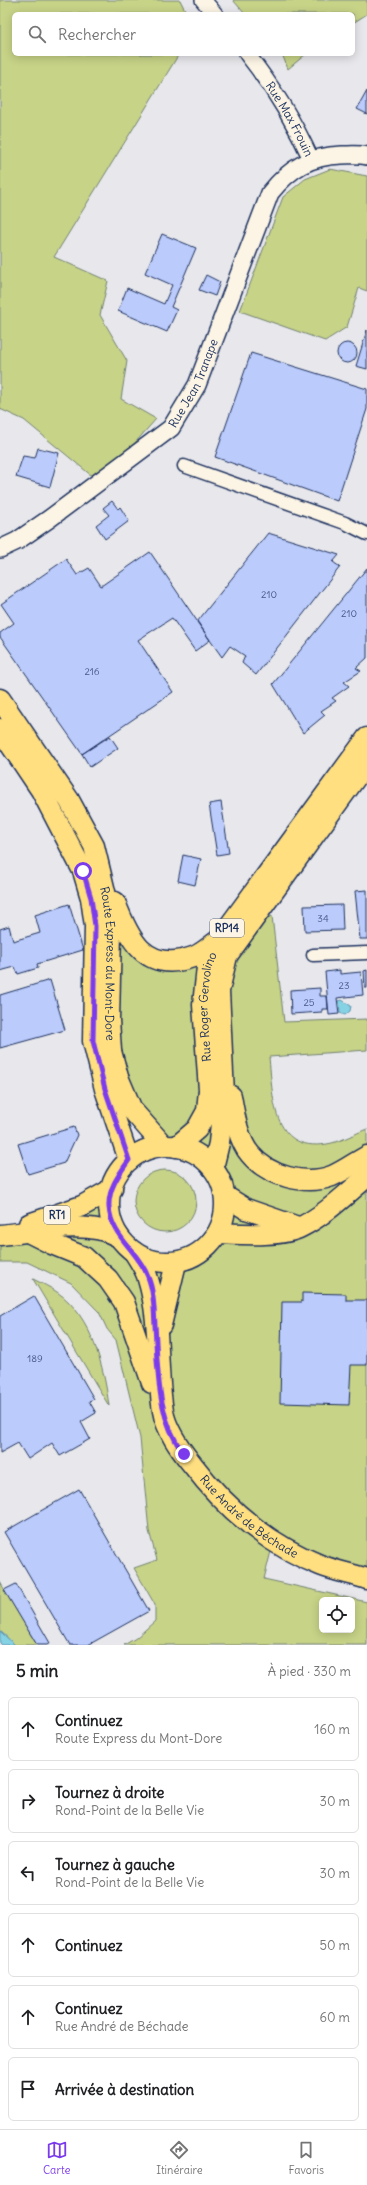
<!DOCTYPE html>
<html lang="fr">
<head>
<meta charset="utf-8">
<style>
  body { margin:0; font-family:Delius,sans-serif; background:#f6f6f6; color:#202124 }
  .controls { position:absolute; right:12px; bottom:12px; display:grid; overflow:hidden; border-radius:6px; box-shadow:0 2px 10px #0003 }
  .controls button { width:36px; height:36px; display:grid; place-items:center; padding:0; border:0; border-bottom:1px solid #e0e0e0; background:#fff; color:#202124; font:20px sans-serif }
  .stop { position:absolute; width:12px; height:12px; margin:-9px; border:3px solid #7c3aed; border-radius:50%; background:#fff }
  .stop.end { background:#7c3aed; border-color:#fff; box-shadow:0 1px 4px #0008 }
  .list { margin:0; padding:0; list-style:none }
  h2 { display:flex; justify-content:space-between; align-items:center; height:52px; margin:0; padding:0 16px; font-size:17px }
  h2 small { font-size:13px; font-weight:400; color:#757577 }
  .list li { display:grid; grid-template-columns:26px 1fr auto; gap:12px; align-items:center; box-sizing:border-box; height:64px; margin:0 8px 8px; padding:0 8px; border:1px solid #e0e0e0; border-radius:6px }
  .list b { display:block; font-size:15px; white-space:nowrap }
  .list p { margin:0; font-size:13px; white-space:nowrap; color:#757577 }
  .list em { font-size:13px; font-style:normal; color:#757577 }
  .icon { flex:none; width:22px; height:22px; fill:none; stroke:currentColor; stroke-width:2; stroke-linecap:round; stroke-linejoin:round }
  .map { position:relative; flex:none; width:367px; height:1645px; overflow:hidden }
  .search { position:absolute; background:#fff; box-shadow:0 2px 10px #0003; left:12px; right:12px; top:12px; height:44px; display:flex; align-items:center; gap:10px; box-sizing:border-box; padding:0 14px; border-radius:6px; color:#757577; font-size:15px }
  .sheet { height:484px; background:#fff }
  nav { display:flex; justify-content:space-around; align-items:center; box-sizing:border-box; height:56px; border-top:1px solid #e0e0e0; background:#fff; font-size:11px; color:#757577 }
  nav a { display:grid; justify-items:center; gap:2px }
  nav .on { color:#7c3aed }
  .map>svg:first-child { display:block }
  .green { fill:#c7d387; stroke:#718172; fill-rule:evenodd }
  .water { fill:#85d2e4; stroke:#5b91ae }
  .building { fill:#bbcbfb; stroke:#1b2f5e }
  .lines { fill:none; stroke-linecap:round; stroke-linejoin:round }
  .minor-casing { stroke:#1b2f5e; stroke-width:15 }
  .tertiary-casing { stroke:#1b2f5e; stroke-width:18 }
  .secondary-casing { stroke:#1b2f5e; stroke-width:20 }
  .primary-casing { stroke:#1b2f5e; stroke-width:23 }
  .minor { stroke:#fcf5e5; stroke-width:12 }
  .tertiary { stroke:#fcf5e5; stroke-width:15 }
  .secondary { stroke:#fcf5e5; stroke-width:17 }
  .primary { stroke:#ffdf80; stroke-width:20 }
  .route { stroke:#7c3aed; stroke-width:5 }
  .labels { text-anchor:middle; stroke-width:4; stroke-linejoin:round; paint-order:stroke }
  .number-label { font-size:10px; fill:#435685 }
  .shield { fill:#fcf5e5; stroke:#5e6a86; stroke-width:1 }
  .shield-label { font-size:11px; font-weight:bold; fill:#1b2f5e }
  .street-label { font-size:12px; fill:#1b2f5e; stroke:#fcf5e5 }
</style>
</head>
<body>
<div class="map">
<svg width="367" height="1645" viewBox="0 0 367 1645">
  <rect width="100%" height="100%" fill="#e8e8ec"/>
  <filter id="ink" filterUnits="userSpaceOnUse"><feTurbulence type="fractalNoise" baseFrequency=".025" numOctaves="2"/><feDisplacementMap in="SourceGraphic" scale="8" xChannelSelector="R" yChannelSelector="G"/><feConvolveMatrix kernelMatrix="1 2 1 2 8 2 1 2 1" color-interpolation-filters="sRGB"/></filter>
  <g filter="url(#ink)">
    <!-- green -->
    <path class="green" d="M 0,0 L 180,0 L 187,14 L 14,14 L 14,54 L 179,54 L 54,257 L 108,281 L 100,315 L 127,361 L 121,399 L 156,419 L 134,444 L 92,476 L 24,420 L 0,409 Z
      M 233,0 L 367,0 L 367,14 L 353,23 L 353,14 L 245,14 Z
      M 282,54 L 306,54 L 288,69 Z
      M 330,169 L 367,176 L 367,291 L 359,288 L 347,327 L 325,341 L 240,311 L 283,197 L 305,179 Z
      M 272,916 L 284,1022 L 367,1019 L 367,1050 L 269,1057 C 273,1095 271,1153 327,1144 C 340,1142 354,1134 367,1129 L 367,1573 L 273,1543 L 264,1579 L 367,1602 L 367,1645 L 124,1645 L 136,1638 L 155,1621 L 155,1605 L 134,1568 L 157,1560 L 149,1531 L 140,1438 L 116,1340 L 107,1329 L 99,1312 L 71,1283 L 27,1262 L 0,1262 L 0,1233 L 110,1195 C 108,1218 115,1239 135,1253 C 213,1304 278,1161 163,1145 L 118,1077 L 111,932 L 126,930 L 162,960 ZM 322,1600 L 352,1600 L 352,1630 L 322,1630 Z
      M134 1201a31 31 0 1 1 62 0a31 31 0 1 1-62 0Z
      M 33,1279 C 41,1283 50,1287 57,1292 C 92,1316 104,1367 109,1406 Z
      M 0,1582 L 37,1645 L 15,1645 L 0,1631 Z"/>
    <!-- water -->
    <path class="water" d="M 342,1000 L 351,1006 L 350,1011 L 345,1015 L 340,1013 L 339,1001 Z
      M 0,1631 L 15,1645 L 2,1645 L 0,1643 Z"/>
    <!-- building -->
    <path class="building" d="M 367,91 L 367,114 L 357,109 Z
      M 162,234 L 196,248 L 171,307 L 177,310 L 167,332 L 118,311 L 127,288 L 164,304 L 172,285 L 145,273 Z
      M 206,275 L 220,282 L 215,296 L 199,290 Z
      M 367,330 L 367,369 L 356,366 Z
      M337 353a10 10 0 1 1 20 0a10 10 0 1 1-20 0Z
      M 251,353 L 367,389 L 367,409 L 337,501 L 215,457 Z
      M 38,448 L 59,453 L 50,487 L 16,477 L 23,456 L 35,458 Z
      M 112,501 L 118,509 L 120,507 L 129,521 L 105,539 L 96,525 L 109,515 L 103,508 Z
      M 268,533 L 339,555 L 333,562 L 340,567 L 256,675 L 242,663 L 245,656 L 230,646 L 222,657 L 197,622 Z
      M 150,552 L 210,640 L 195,651 L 172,618 L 138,640 L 173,692 L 82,754 L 0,637 L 0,633 L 14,623 L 1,604 L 66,559 L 77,575 L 89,568 L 101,586 Z
      M 367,568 L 367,658 L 356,668 L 361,671 L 344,682 L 349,686 L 332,698 L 336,701 L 321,711 L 325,715 L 303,733 L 273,684 Z
      M 110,736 L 118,748 L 90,767 L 82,754 Z
      M 221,802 L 229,853 L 217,855 L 209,804 Z
      M 183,855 L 201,859 L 195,885 L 178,881 Z
      M 367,890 L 367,939 L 360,939 L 355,891 Z
      M 69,904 L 83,950 L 37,964 L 38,968 L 18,974 L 15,967 L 0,971 L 0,929 L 9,926 L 13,941 L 40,933 L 35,915 Z
      M 342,905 L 343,930 L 305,931 L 304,906 Z
      M 340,970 L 340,974 L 361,972 L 363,995 L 337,998 L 339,1014 L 329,1015 L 325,972 Z
      M 367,970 L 367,988 L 365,988 L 364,971 Z
      M 50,980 L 65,1030 L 0,1048 L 0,995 Z
      M 320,988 L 320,996 L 327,996 L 328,1009 L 322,1009 L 322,1012 L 291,1014 L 290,990 Z
      M 74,1127 L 77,1135 L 64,1163 L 28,1174 L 18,1144 Z
      M 302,1293 L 346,1294 L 346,1300 L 367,1300 L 367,1365 L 351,1365 L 349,1405 L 280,1403 L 282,1302 L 302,1302 Z
      M 34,1296 L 94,1399 L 89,1401 L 96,1413 L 81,1422 L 90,1439 L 60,1456 L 52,1443 L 28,1459 L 18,1443 L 0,1453 L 0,1316 Z
      M 79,1489 L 149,1611 L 88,1645 L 70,1645 L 4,1532 Z
      M 16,1584 L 50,1643 L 47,1645 L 37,1645 L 4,1590 Z"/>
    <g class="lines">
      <!-- minor casing -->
      <g class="minor-casing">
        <path id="minor" d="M 184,466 L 345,523 L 367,534
          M 313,955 L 367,953"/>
      </g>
      <!-- tertiary casing -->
      <g class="tertiary-casing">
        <g id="tertiary">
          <path d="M 203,0 L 215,14"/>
          <path id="s1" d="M 247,54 C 273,87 294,121 311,159"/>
        </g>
      </g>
      <!-- secondary casing -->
      <g class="secondary-casing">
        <g id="secondary">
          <path id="s2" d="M 0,549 L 17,541 L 49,519 L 171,428 L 197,385 L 270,193 C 290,168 310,156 342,155 C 350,155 359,154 367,156"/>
        </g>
      </g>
      <!-- primary casing -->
      <g class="primary-casing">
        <g id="primary">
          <path id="s3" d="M 0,699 L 69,800 L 94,846 L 106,896 L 111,932 L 109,1020 L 111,1051 L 118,1077 L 132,1110 L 163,1145"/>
          <path d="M 0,729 L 41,790 L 83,871 L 91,898 L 95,926 L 93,1041 L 105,1089 L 129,1160"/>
          <path d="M 115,902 C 129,939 145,974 193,957 C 202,954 211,945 219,940"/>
          <path d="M 231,1096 C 234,1113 238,1140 250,1154 C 268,1176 305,1186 332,1176 C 344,1171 356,1162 367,1156"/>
          <circle cx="167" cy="1204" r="58"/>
          <path id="s4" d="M 176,1147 L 197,1129 L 207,1111 L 209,1090 L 203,1005 L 207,967 L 219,940 L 367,738"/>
          <path d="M 213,1168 L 219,1143 L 224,1094 L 219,991 L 227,956 L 367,762"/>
          <path d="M 225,1196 L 246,1209 L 298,1227"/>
          <path d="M 29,1224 L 82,1206 L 112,1189"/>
          <path d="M 28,1232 L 52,1244 L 84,1257 L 108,1279 L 124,1302 L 152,1383"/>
          <path d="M 219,1233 C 241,1234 282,1237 301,1227 C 325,1215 346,1194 367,1177"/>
          <path d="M 0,1235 C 36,1232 87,1218 119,1237"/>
          <path id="s5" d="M 134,1252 C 139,1260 146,1270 148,1279 C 161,1321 156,1368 163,1411 C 166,1430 180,1449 192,1464 C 226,1509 267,1544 320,1565 C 335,1571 352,1574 367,1579"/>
          <path d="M 161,1325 L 176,1263"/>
        </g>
      </g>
      <!-- minor -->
      <use href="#minor" class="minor"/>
      <!-- tertiary -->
      <use href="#tertiary" class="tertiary"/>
      <!-- secondary -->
      <use href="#secondary" class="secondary"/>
      <!-- primary -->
      <use href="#primary" class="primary"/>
    </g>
  </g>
  <g class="lines" filter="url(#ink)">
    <!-- route -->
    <path class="route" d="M 83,871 L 91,898 L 95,926 L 93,1041 L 105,1089 L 129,1160 C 119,1174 108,1189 109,1207 C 111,1237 138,1250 148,1277 C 154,1292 154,1309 155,1325 C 158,1369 156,1417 184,1454"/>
  </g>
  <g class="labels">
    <!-- number labels -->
    <g class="number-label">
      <text x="269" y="598">210</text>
      <text x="349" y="617">210</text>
      <text x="92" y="675">216</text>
      <text x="323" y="922">34</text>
      <text x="344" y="989">23</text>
      <text x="309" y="1006">25</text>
      <text x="35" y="1362">189</text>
    </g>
    <!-- shield labels -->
    <g class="shield">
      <rect x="210" y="919" width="34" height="18" rx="3"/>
      <rect x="44" y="1206" width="26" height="18" rx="3"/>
    </g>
    <g class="shield-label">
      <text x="227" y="932">RP14</text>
      <text x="57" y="1219">RT1</text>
    </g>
    <!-- street labels -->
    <g class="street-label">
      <text dy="4" stroke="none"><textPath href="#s1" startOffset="78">Rue Max Frouin</textPath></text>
      <text dy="4" stroke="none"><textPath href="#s2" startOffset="260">Rue Jean Tranape</textPath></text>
      <text dy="4" stroke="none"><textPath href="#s3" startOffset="294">Route Express du Mont-Dore</textPath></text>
      <text dy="4" stroke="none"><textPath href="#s4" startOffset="153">Rue Roger Gervolino</textPath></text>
      <text dy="4" stroke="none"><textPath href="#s5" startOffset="303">Rue André de Béchade</textPath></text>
    </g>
  </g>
</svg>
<div class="controls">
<button><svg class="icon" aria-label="locate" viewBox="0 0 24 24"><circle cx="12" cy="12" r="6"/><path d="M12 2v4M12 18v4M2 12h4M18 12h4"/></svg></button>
</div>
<div class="stop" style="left:83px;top:871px"></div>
<div class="stop end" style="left:184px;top:1454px"></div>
<div class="search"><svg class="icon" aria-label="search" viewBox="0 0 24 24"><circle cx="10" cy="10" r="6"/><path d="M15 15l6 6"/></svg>Rechercher</div>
</div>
<section class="sheet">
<h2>5 min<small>À pied · 330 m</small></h2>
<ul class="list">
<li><svg class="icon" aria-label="ahead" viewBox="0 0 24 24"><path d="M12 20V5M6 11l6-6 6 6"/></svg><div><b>Continuez</b><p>Route Express du Mont-Dore</p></div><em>160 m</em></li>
<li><svg class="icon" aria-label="right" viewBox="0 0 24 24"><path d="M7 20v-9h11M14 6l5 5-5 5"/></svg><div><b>Tournez à droite</b><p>Rond-Point de la Belle Vie</p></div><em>30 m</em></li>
<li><svg class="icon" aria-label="left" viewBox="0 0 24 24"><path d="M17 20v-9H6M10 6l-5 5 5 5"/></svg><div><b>Tournez à gauche</b><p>Rond-Point de la Belle Vie</p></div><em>30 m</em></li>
<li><svg class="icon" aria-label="ahead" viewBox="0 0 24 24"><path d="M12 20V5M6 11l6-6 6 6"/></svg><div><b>Continuez</b></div><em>50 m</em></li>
<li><svg class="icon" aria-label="ahead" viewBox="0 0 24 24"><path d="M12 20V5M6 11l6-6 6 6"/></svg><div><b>Continuez</b><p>Rue André de Béchade</p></div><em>60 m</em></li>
<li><svg class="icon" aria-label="arrive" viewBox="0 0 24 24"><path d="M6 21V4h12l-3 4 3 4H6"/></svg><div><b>Arrivée à destination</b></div></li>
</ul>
</section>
<nav>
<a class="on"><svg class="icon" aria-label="map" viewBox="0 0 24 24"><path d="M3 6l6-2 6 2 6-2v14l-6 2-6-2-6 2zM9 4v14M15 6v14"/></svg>Carte</a>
<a><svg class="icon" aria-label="directions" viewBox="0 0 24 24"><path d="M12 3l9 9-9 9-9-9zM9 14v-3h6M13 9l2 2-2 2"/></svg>Itinéraire</a>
<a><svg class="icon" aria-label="saved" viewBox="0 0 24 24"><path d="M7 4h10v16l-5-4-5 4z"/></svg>Favoris</a>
</nav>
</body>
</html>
